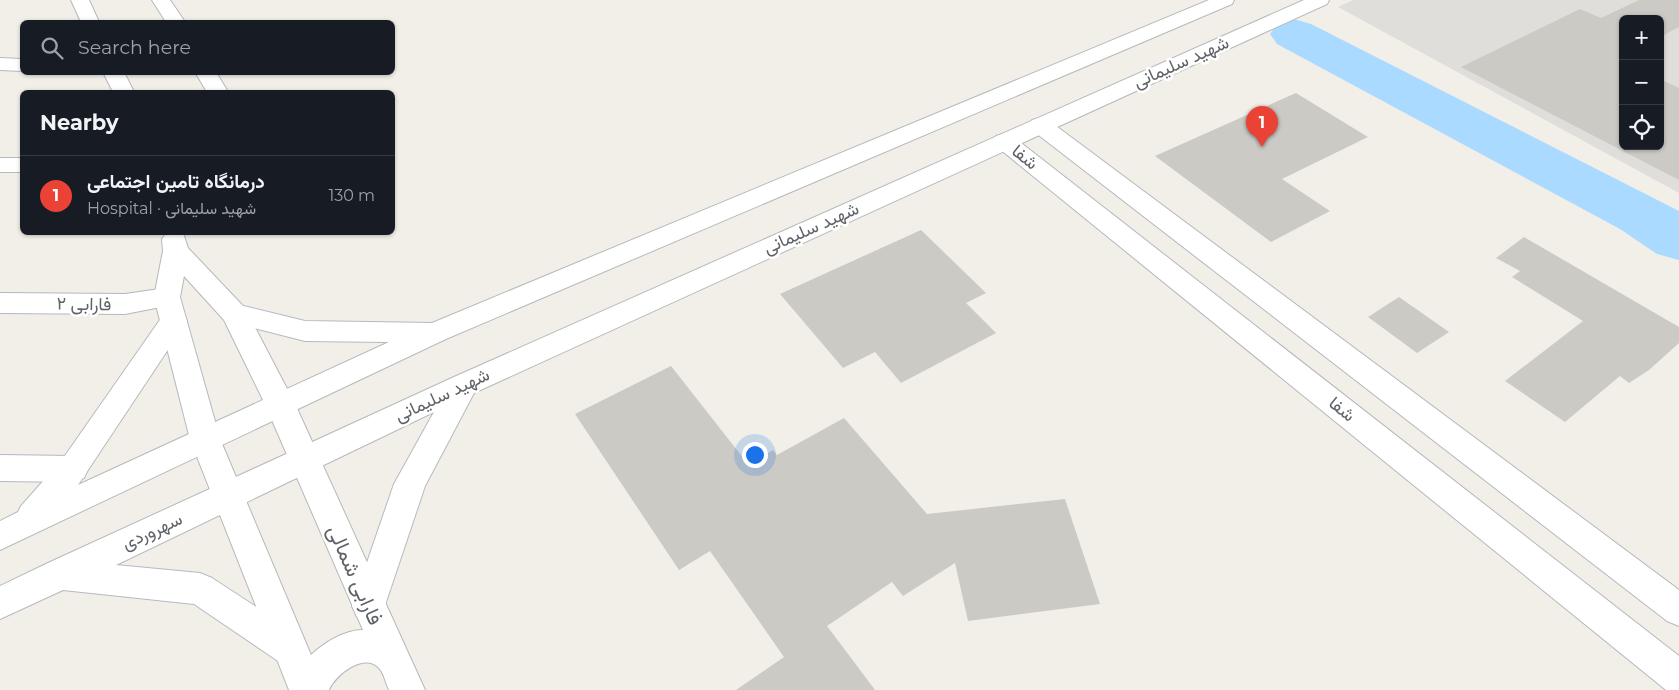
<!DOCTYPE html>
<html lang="en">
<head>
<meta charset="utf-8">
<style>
  body { margin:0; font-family:Montserrat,Vazirmatn,sans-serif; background:#20242c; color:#f1f3f6 }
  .controls { position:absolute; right:15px; top:15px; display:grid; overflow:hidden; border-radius:8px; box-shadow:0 1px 4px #0004 }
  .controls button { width:45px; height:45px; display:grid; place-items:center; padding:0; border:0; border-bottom:1px solid #363941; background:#171b24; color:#f1f3f6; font:25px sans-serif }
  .you { position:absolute; left:754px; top:454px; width:18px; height:18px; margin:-12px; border:4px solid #fff; border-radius:50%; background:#1a73e8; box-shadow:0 0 0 8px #1a73e833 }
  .badge { display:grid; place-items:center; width:32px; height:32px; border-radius:50%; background:#ea4335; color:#fff; font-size:16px; font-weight:700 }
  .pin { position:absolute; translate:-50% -41px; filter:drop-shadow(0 1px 2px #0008) }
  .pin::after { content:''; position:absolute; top:26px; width:18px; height:15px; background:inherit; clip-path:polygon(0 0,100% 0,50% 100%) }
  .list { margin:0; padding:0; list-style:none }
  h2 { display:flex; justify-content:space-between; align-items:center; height:65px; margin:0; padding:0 20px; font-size:21px }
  h2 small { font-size:16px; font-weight:400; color:#9ea1a6 }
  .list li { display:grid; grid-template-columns:32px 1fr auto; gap:15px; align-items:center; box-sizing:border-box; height:80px; padding:0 20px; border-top:1px solid #363941 }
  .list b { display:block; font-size:19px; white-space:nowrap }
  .list p { margin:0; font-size:16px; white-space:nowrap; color:#9ea1a6 }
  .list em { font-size:16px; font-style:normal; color:#9ea1a6 }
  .icon { flex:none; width:28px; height:28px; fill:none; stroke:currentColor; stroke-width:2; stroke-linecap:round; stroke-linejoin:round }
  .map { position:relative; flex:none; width:1679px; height:690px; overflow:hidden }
  .search { position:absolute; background:#171b24; box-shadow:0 1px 4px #0004; left:20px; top:20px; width:375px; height:55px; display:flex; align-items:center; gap:12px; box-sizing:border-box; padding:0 18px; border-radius:8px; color:#9ea1a6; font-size:19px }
  .panel { position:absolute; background:#171b24; box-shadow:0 1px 4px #0004; left:20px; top:90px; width:375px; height:145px; border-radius:8px }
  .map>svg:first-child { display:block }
  .industrial { fill:#e0deda; fill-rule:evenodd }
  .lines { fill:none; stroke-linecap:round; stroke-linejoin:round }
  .river { fill:#aadaff; fill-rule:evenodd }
  .building { fill:#cccac5 }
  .minor-casing { stroke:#b5b8bc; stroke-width:2 }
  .tertiary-casing { stroke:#b5b8bc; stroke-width:2 }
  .secondary-casing { stroke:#b6babf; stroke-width:2 }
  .minor { fill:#fff; fill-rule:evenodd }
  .tertiary { fill:#fff; fill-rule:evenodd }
  .secondary { fill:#fff; fill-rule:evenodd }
  .labels { text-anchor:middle; stroke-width:5; stroke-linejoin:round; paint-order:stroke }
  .street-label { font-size:18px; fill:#5f6368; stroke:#fff }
  .near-street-label { font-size:21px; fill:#5f6368; stroke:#fff }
</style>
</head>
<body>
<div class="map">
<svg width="1679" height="690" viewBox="0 0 1679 690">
  <rect width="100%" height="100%" fill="#f1efe8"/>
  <!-- industrial -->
  <path class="industrial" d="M 1353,0 L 1679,0 L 1679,193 L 1338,7 ZM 1623,19 L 1660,19 L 1660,146 L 1623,146 Z"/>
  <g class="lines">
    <!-- river -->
    <path class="river" d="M 1294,19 L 1311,24 L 1679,211 L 1679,260 L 1657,254 L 1620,229 L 1277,44 L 1270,34 L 1277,24 Z"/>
  </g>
  <!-- building -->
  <path class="building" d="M 1639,0 L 1679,0 L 1679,27 L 1660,37 L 1660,19 L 1623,19 L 1623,57 L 1618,59 L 1623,61 L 1623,146 L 1660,146 L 1660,79 L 1679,88 L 1679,180 L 1461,67 L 1580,9 L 1601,18 Z
    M 1296,93 L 1368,137 L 1282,179 L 1330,211 L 1271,242 L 1155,156 Z
    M 921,230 L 986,293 L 966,303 L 996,333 L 901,383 L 875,352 L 843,368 L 780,294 Z
    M 1524,237 L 1679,327 L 1679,343 L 1649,370 L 1629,383 L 1620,376 L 1565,422 L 1505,381 L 1583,321 L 1512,277 L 1520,271 L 1496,258 Z
    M 1399,297 L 1449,332 L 1417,353 L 1368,317 Z
    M 671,366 L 748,464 L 773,450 L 777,455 L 844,418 L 927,514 L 1065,499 L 1100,604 L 968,621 L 955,563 L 903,596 L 892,582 L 827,626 L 875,690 L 736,690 L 784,657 L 710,551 L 679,570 L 575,414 Z"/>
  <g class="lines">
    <!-- minor casing -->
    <g class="minor-casing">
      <path id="minor" d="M 152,0 L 170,0 L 185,22 L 166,22 Z
        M 0,58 L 22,59 L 22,71 L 0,70 Z
        M 195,72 L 216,72 L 228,92 L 207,92 Z
        M 1040,118 L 1048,120 L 1679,590 L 1679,626 L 1667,621 L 1032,130 L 1029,125 L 1032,120 Z
        M 1004,134 L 1012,136 L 1679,656 L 1679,690 L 1666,690 L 996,146 L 993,141 L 996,136 Z
        M 0,158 L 22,158 L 22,172 L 0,172 Z
        M 167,288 L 176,290 L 180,297 L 176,304 L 125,314 L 0,313 L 0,293 L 125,294 Z
        M 0,455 L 73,456 L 84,460 L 88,469 L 84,478 L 73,482 L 0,481 Z"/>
    </g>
    <!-- tertiary casing -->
    <g class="tertiary-casing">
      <path id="tertiary" d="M 71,0 L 89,0 L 99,22 L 81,22 Z
        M 103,72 L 124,72 L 134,92 L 113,92 Z
        M 167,232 L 183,233 L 188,248 L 244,307 L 248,314 L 295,404 L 425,690 L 389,690 C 386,684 384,673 379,668 C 364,652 335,675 329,690 L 289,690 L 190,439 L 154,297 L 163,251 L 162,239 ZM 184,276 L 224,320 L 265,404 L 363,630 C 344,630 324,643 311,655 L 220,439 L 180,297 Z"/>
    </g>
    <!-- secondary casing -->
    <g class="secondary-casing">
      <path id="secondary" d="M 1209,0 L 1234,0 L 1232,4 L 446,339 L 0,550 L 0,521 L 18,512 L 21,506 L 62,460 L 164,314 L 174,311 L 184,314 L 187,321 L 78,485 L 389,342 L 305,341 L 226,321 L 222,314 L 226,307 L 235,304 L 305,321 L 432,323 Z
        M 1304,0 L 1329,0 L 1327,4 L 474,393 L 425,486 L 381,617 L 369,622 L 357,617 L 352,606 L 394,484 L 434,412 L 116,565 L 200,573 L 212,578 L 302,637 L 308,649 L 302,661 L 290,666 L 278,661 L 194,604 L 63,590 L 0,619 L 0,586 L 48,563 L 454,377 Z"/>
    </g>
    <!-- minor -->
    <use href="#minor" class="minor"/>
    <!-- tertiary -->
    <use href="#tertiary" class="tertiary"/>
    <!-- secondary -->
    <use href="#secondary" class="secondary"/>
  </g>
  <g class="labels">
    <!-- street labels -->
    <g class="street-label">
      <text transform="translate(1181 62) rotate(-24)" y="6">شهید سلیمانی</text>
      <text transform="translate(1025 157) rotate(39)" y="6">شفا</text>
      <text transform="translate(811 228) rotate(-24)" y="6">شهید سلیمانی</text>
      <text transform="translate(84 304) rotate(1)" y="6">فارابی ۲</text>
      <text transform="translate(442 395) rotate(-25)" y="6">شهید سلیمانی</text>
      <text transform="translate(1342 409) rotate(39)" y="6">شفا</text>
      <text transform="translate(152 531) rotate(-25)" y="6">سهروردی</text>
    </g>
    <!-- near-street labels -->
    <g class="near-street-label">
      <text transform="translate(355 575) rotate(66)" y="7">فارابی شمالی</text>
    </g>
  </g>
</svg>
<div class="controls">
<button>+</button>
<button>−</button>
<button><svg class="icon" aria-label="locate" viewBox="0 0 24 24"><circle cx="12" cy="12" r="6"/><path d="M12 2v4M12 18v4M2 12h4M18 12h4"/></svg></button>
</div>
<div class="you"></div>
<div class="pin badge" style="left:1262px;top:147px">1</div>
<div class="search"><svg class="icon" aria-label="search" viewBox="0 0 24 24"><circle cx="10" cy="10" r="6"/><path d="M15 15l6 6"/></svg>Search here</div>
<section class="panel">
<h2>Nearby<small></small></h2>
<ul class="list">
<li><span class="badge">1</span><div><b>درمانگاه تامین اجتماعی</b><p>Hospital · شهید سلیمانی</p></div><em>130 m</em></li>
</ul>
</section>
</div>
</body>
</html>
